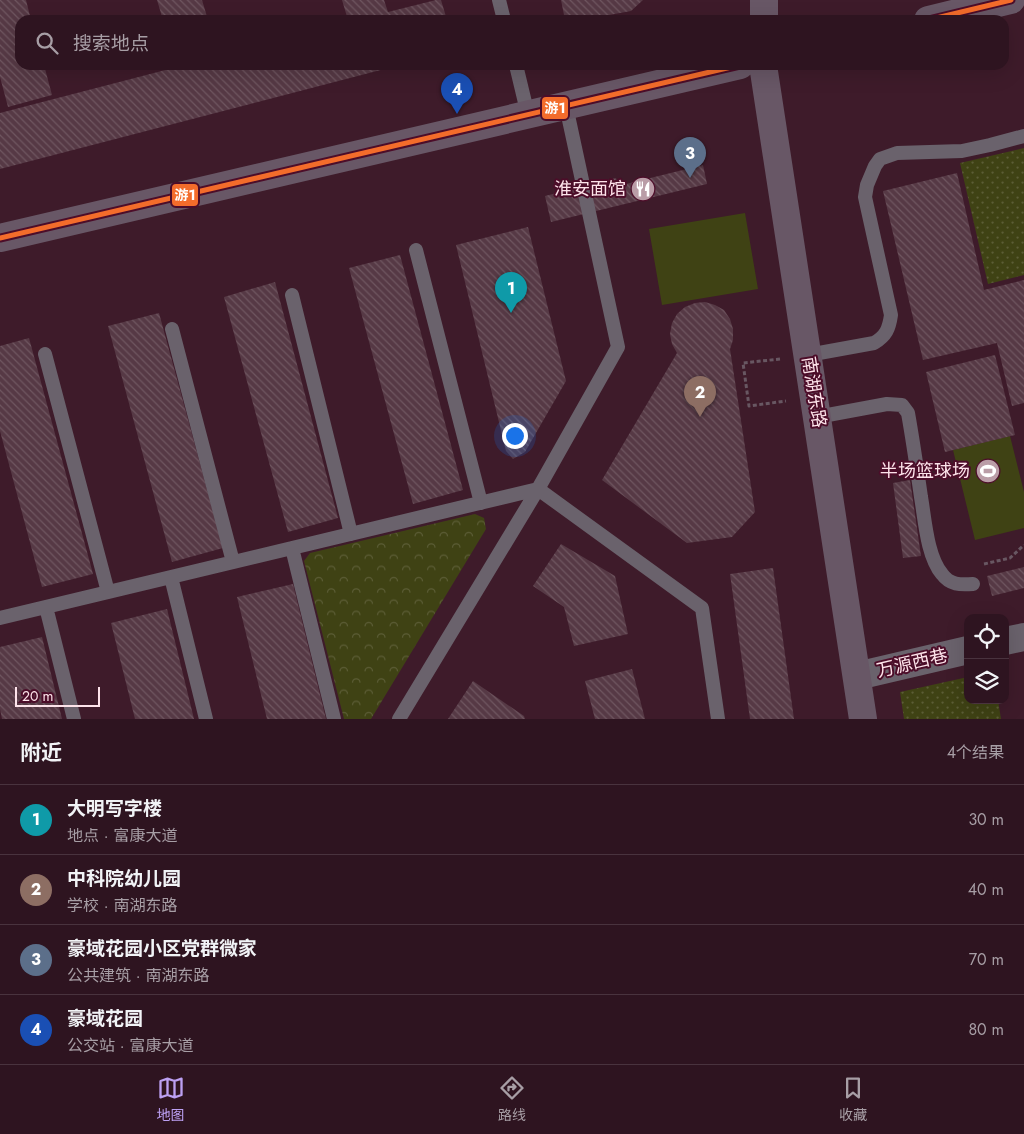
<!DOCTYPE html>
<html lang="zh">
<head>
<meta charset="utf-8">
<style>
  body { margin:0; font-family:Jost,"Noto Sans SC",sans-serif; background:#361d29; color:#f1f3f6 }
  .controls { position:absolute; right:15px; bottom:15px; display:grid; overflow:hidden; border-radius:10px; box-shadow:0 5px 20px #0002 }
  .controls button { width:45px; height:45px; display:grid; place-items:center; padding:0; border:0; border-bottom:1px solid #49333e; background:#2e1420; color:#f1f3f6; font:25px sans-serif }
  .scale { position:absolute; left:15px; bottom:12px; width:85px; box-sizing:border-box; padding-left:5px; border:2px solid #fde3ea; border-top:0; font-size:14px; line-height:18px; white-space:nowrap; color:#fde3ea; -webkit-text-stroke:4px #4c0d29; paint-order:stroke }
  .you { position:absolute; left:514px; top:435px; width:18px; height:18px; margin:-12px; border:4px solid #fff; border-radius:50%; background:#1a73e8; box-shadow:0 0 0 8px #1a73e833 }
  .badge { display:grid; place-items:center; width:32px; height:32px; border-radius:50%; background:#bca0f2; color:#fff; font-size:16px; font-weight:700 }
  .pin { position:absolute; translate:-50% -41px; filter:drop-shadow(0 1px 2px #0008) }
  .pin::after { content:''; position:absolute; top:26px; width:18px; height:15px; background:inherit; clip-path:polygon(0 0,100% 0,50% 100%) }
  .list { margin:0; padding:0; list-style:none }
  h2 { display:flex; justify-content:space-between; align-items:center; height:65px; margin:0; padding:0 20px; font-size:21px }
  h2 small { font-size:16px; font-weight:400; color:#a79ea5 }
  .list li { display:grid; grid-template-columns:32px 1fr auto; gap:15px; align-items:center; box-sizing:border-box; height:70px; padding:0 20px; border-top:1px solid #49333e }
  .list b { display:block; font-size:19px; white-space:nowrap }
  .list p { margin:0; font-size:16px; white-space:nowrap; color:#a79ea5 }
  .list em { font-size:16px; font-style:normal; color:#a79ea5 }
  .icon { flex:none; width:28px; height:28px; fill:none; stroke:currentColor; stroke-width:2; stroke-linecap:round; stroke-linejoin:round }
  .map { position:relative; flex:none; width:1024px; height:719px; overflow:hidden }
  .search { position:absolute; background:#2e1420; box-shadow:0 5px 20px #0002; left:15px; right:15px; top:15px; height:55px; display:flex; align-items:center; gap:12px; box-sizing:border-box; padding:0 18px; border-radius:15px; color:#a79ea5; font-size:19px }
  .sheet { height:345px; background:#2e1420 }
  nav { display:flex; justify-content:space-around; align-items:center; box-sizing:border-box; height:70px; border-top:1px solid #49333e; background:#2e1420; font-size:14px; color:#a79ea5 }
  nav a { display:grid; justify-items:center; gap:2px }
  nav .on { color:#bca0f2 }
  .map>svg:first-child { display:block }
  .park { fill:url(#park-crowns) }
  .garden { fill:url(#garden-dots) }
  .pitch { fill:#3f4214 }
  .building { fill:url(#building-back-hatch) }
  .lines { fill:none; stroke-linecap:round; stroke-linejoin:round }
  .path { stroke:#685762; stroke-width:3; stroke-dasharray:4 2.5; stroke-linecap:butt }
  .lane { stroke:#6a626c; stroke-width:14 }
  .street { stroke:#6a626c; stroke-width:28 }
  .secondary { stroke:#685766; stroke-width:28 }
  .bus-1-casing { stroke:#4c0d29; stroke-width:9 }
  .bus-1 { stroke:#f36c2b; stroke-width:5 }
  .labels { text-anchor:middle; stroke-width:4; stroke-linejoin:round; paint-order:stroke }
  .poi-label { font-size:18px; fill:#fde3ea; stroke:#4c0d29; text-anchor:end }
  .street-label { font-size:18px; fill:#fde3ea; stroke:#4c0d29 }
  .line-badge { stroke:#4c0d29; stroke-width:2 }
  .badge-label { font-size:14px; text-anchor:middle; font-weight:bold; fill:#fff }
</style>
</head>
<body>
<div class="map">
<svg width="1024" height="719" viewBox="0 0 1024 719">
  <defs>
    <pattern id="park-crowns" width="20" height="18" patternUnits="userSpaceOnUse" patternTransform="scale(1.25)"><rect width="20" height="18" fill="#3f4214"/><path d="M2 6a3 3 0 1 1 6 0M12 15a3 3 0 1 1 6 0" fill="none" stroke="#5c5d36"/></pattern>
    <pattern id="garden-dots" width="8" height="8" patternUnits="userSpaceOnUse" patternTransform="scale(1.25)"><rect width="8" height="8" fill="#3f4214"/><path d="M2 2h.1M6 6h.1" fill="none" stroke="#5c5d36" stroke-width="1.8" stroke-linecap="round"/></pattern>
    <pattern id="building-back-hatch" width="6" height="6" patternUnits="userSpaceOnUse" patternTransform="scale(1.25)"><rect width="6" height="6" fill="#563945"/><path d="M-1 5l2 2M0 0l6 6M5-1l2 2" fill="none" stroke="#6f5660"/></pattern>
  </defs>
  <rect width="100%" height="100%" fill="#3e1b2a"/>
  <!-- park -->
  <path class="park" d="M 475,514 L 484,518 L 486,529 L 371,719 L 344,719 L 304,561 L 310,553 Z"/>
  <!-- garden -->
  <path class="garden" d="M 1024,148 L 1024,275 L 988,284 L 960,163 Z
    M 968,677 L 968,700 L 998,700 L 1001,719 L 904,719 L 900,692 Z"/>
  <!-- pitch -->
  <path class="pitch" d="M 745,213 L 758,289 L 662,305 L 649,229 Z
    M 1010,436 L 1024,492 L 1024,528 L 975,540 L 953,450 Z"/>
  <!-- building -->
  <path class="building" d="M 0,0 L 26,0 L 31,20 L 20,20 L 20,65 L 44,65 L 52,95 L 8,107 L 0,77 Z
    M 157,0 L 202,0 L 208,20 L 163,20 Z
    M 342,0 L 384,0 L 388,12 L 436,0 L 441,0 L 447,20 L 348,20 Z
    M 561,0 L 643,0 L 631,11 L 582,20 L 565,20 Z
    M 176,65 L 396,65 L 396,66 L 0,169 L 0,113 L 177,67 Z
    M 703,165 L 707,184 L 551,222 L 545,196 L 616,178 L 618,186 Z
    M 957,173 L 984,290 L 1024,280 L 1024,403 L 1012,406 L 997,343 L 923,360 L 883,191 Z
    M 528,227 L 566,381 L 525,452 L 513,459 L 506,451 L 456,245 Z
    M 400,255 L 463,490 L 413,504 L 349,268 Z
    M 275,282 L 338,518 L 288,532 L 224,297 Z
    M 705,302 L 715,305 L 724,310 L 730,319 L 733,329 L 733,340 L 730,349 L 755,512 L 732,537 L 687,543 L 602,480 L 677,353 L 672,344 L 670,334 L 672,323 L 677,314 L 685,307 L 695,303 Z
    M 159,313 L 223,548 L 172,562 L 108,326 Z
    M 29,338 L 93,574 L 42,587 L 0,431 L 0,346 Z
    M 995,355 L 1015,435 L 945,452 L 926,372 Z
    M 910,480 L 921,556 L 903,558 L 893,483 Z
    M 561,544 L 615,576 L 628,634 L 574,646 L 564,607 L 533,586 Z
    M 1024,567 L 1024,588 L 992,596 L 987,576 Z
    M 773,568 L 794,719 L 750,719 L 730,574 Z
    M 293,584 L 326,719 L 267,719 L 237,597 Z
    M 167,609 L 194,719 L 135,719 L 111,623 Z
    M 42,637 L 62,719 L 2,719 L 0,709 L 0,647 Z
    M 632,669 L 645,719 L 595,719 L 585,681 Z
    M 473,681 L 524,716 L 525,719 L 448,719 Z"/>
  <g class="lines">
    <!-- path -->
    <path class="path" d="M 780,359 L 743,363 L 749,406 L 786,401
      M 984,564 L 1010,558 L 1024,545"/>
    <!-- lane -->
    <path class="lane" d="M 499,0 L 504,20
      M 516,65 L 528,115
      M 416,250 L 481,503
      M 292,295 L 351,534
      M 172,329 L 233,562
      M 45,354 L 108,592
      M 808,355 L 874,343 C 886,336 889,329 891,315 L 865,197 L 867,185 L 875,166 L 880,159 L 897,153 L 962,151 L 990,145 L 1024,136
      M 817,417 L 887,404 L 902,405 L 908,413 C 913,441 917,469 921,497 C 925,520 927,556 942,574 C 950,585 960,585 973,584
      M 292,548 L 334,719
      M 171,577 L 206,719
      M 46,607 L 74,719
      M 0,618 L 538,489 L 702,608 L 718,719
      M 399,719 L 538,489 L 618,347 L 566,106"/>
    <!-- street -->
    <path class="street" d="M 1005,641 L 1024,637
      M 857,676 L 968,650"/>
    <!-- secondary -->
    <path class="secondary" d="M 764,20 L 764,0
      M 928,20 L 1011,0
      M 763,65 L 863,719
      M 0,238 L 740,65"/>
    <!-- bus-1 casing -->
    <g class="bus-1-casing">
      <path id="bus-1" d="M 928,20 L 1011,0
        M 0,238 L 740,65"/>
    </g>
    <!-- bus-1 -->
    <use href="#bus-1" class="bus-1"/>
  </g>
  <!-- icons -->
  <defs>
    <g id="restaurant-disc" transform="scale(1.25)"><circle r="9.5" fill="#ba9da7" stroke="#4c0d29"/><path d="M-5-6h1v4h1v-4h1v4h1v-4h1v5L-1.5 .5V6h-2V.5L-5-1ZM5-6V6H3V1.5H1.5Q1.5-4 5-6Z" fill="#fff"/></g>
    <g id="stadium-disc" transform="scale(1.25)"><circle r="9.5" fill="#ba9da7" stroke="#4c0d29"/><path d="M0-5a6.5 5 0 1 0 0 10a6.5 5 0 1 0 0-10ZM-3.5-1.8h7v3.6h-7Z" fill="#fff"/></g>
  </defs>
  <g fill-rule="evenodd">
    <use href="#restaurant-disc" x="643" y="189"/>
    <use href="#stadium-disc" x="988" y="471"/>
  </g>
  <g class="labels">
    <!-- poi labels -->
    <g class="poi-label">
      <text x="626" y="195">淮安面馆</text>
      <text x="970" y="477">半场篮球场</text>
    </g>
    <!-- street labels -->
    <g class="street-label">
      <text transform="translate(814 392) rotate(81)" y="6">南湖东路</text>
      <text transform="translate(912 663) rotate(-13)" y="6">万源西巷</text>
    </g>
  </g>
  <g class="line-badge">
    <rect x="541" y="96" width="28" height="24" rx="5" fill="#f36c2b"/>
    <rect x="171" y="183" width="28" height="24" rx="5" fill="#f36c2b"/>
  </g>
  <g class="badge-label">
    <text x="555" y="113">游1</text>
    <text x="185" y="200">游1</text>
  </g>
</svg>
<div class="controls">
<button><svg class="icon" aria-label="locate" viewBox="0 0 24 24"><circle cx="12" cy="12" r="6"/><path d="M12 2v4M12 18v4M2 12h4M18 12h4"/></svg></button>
<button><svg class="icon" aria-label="layers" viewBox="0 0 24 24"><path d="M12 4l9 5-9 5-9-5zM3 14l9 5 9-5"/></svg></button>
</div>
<div class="scale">20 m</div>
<div class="you"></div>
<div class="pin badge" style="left:511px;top:313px;background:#0f9aa8">1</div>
<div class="pin badge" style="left:700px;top:417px;background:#8d6e63">2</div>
<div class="pin badge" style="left:690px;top:178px;background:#5c6f8a">3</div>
<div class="pin badge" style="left:457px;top:114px;background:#1a4fb4">4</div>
<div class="search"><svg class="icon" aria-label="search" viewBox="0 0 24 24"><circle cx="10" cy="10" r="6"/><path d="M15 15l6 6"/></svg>搜索地点</div>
</div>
<section class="sheet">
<h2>附近<small>4个结果</small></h2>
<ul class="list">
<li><span class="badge" style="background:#0f9aa8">1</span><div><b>大明写字楼</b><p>地点 · 富康大道</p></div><em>30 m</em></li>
<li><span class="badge" style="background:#8d6e63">2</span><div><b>中科院幼儿园</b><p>学校 · 南湖东路</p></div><em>40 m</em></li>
<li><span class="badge" style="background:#5c6f8a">3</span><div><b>豪域花园小区党群微家</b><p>公共建筑 · 南湖东路</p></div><em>70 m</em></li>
<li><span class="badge" style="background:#1a4fb4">4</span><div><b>豪域花园</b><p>公交站 · 富康大道</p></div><em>80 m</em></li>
</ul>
</section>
<nav>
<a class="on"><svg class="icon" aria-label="map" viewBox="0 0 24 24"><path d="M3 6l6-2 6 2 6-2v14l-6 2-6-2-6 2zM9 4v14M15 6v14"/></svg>地图</a>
<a><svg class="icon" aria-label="directions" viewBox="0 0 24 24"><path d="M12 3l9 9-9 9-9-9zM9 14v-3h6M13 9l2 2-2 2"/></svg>路线</a>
<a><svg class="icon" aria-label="saved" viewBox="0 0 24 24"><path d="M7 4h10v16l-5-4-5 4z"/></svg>收藏</a>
</nav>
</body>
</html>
